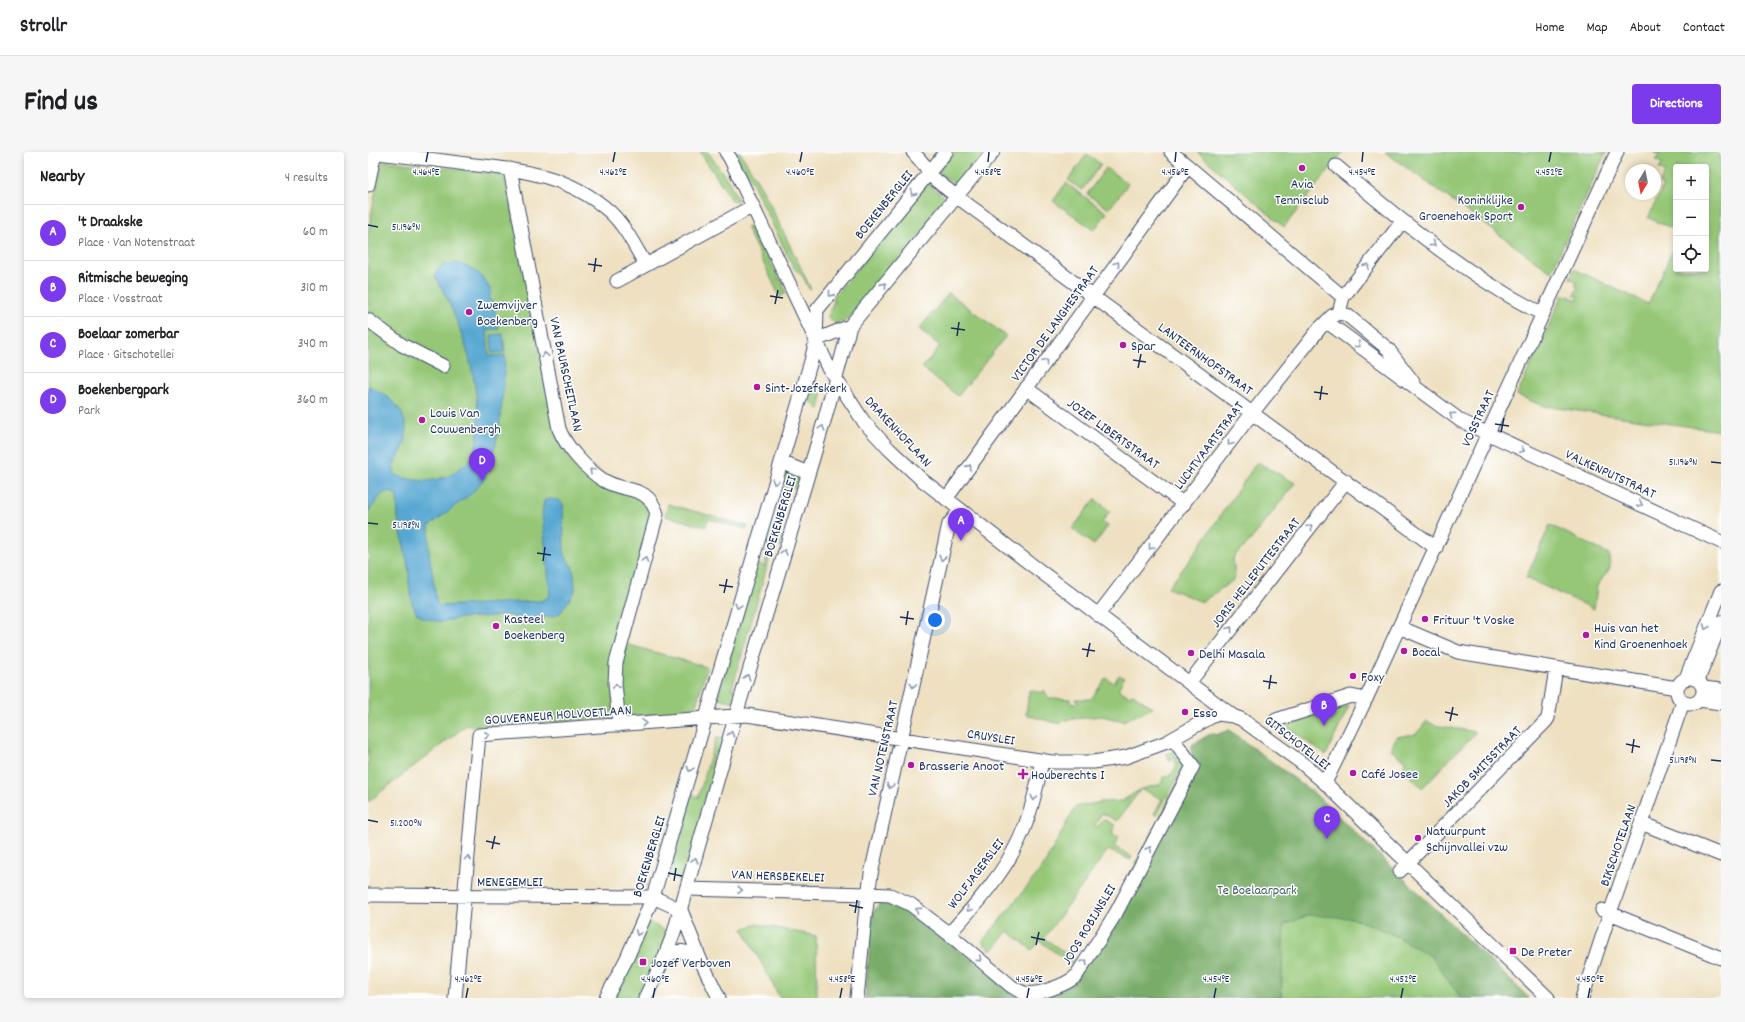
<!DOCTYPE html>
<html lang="en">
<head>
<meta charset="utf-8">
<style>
  body { margin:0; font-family:Dekko,sans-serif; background:#f6f6f6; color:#202124 }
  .controls { position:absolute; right:12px; top:12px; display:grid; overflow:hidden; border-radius:4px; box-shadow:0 2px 6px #0003 }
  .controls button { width:36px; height:36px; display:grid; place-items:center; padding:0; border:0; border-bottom:1px solid #e0e0e0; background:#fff; color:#202124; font:20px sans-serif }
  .compass { position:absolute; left:1257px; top:12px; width:36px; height:36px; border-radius:50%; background:#fff; box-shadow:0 2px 6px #0003; rotate:190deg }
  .you { position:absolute; left:567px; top:468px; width:14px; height:14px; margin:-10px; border:3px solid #fff; border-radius:50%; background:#1a73e8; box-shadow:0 0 0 6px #1a73e833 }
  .badge { display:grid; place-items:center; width:26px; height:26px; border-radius:50%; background:#7c3aed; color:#fff; font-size:13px; font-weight:700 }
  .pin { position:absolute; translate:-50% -33px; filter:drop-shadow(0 1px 2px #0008) }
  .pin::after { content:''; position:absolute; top:21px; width:14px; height:12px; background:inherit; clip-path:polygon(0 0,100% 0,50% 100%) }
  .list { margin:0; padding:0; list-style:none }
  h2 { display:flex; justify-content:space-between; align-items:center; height:52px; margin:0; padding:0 16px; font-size:17px }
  h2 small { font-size:13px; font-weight:400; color:#757577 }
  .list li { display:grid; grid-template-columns:26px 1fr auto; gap:12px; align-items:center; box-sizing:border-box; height:56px; padding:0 16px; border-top:1px solid #e0e0e0 }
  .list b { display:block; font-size:15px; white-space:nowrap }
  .list p { margin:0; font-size:13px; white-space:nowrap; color:#757577 }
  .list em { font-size:13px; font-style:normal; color:#757577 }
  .icon { flex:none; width:22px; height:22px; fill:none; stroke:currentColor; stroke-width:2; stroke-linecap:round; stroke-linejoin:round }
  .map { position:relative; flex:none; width:1353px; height:846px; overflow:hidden; border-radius:4px }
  header { display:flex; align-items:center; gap:24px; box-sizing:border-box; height:56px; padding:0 20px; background:#fff; border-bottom:1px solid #e0e0e0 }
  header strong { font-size:19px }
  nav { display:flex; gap:22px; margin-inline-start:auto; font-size:14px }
  .intro { display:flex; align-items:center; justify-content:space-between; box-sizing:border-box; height:96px; padding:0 24px }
  h1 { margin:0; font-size:28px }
  .button { padding:10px 18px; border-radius:4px; background:#7c3aed; color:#fff; font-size:14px; font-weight:700 }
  main { display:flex; gap:24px; padding:0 24px }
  aside { flex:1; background:#fff; border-radius:4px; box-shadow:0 2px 6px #0003 }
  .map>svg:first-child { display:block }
  .green { fill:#95c777; stroke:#587b6a }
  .forest { fill:#78ac68; stroke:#4a6e63 }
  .water { fill:#58a7d2; stroke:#3a6b98 }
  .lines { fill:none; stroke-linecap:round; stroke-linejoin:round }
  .minor-casing { stroke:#3b4a6d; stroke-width:15 }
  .minor { stroke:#fff; stroke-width:13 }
  .oneway { stroke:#8d97ae }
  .ticks { fill:none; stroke:#1b2f5e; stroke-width:1.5 }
  .poi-dot { fill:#b5179e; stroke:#fff; stroke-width:1.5 }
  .labels { text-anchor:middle; stroke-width:3; stroke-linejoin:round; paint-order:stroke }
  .poi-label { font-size:14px; fill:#1b2f5e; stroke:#fff; text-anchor:start }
  .street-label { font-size:14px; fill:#1b2f5e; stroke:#fff }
  .park-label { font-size:14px; fill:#405d66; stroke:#fff }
  .ticks-label { font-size:10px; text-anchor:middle; fill:#1b2f5e; stroke:#fff; stroke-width:3; stroke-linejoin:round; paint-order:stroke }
</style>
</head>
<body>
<header>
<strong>Strollr</strong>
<nav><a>Home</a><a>Map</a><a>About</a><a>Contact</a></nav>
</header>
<div class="intro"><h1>Find us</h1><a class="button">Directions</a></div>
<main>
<aside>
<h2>Nearby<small>4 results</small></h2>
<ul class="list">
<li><span class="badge">A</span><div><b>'t Draakske</b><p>Place · Van Notenstraat</p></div><em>60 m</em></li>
<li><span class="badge">B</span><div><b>Ritmische beweging</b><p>Place · Vosstraat</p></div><em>310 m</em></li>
<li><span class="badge">C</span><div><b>Boelaar zomerbar</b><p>Place · Gitschotellei</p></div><em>340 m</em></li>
<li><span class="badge">D</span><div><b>Boekenbergpark</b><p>Park</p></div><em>360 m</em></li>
</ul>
</aside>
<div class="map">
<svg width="1353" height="846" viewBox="0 0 1353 846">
  <rect width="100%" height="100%" fill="#fff"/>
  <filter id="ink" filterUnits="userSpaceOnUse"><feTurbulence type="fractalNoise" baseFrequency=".025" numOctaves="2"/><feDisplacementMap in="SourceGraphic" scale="8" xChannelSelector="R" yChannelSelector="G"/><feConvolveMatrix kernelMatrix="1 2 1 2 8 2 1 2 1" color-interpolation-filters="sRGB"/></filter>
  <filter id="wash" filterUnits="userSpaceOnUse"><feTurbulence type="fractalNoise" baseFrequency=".012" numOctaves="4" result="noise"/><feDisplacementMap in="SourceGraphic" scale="16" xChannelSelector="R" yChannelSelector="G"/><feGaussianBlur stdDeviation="0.9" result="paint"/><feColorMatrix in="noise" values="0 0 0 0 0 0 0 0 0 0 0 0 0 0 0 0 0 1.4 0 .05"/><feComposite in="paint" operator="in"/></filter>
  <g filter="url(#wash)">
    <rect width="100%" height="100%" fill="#eee0c0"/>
    <!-- green -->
    <path class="green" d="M 332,0 L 340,0 L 361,30 L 370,48 L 365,50 Z
      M 365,0 L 372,0 L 394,36 L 443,137 L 441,137 L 435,125 L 426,116 L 381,24 Z
      M 586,0 L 619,0 L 590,35 L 570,20 Z
      M 829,0 L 975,0 L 916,75 Z
      M 1017,0 L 1238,0 L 1183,120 Z
      M 1286,0 L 1353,0 L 1353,279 L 1175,254 L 1149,243 L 1195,142 L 1209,148 L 1210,144 L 1206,143 L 1210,135 L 1207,134 L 1209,130 L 1202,126 L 1206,117 L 1280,152 L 1308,91 L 1308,117 L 1338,117 L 1338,15 L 1308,15 L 1308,78 L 1280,66 L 1295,34 L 1291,32 L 1297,20 L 1291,17 L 1294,11 L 1288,9 L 1291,3 Z
      M 719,2 L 733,12 L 714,38 L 700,28 Z
      M 18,9 L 132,22 L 137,28 L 201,301 L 276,346 L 284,363 L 247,489 L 339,515 L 326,560 L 106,575 L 99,573 L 0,650 L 0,79 L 13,12 Z
      M 738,16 L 760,32 L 741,57 L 719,42 Z
      M 560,31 L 580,48 L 484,163 L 476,170 L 467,172 L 460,165 L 466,148 L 464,147 Z
      M 698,31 L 739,61 L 726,78 L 685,49 Z
      M 382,73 L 410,124 L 410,128 L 413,126 L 418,141 L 412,145 L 378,75 Z
      M 581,141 L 638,184 L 590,244 L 554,216 L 572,194 L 551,177 Z
      M 446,226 L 454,243 L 451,258 L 438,245 Z
      M 889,310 L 927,331 L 882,389 L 865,406 L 867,427 L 834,450 L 800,436 L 824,405 Z
      M 419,321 L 422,321 C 433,325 432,329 430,339 L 422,333 L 419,336 L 413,329 L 414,324 Z
      M 727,347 L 742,359 L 734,370 L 740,374 L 726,393 L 704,377 Z
      M 300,352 L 380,374 L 379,377 L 340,367 L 338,375 L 297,364 Z
      M 1182,373 L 1241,402 L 1242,416 L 1229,434 L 1226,457 L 1158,426 Z
      M 398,380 L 416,385 L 413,395 L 406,390 L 364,537 L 371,540 L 368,550 L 349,546 L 390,410 L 396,415 L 402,392 L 396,387 Z
      M 751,523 L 756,526 L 750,537 L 761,544 L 765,542 L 785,556 L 755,569 L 734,564 L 697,568 L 692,572 L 658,563 L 661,538 L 674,541 L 676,538 L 681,546 L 702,547 L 703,552 L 710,551 L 707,547 L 723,547 L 738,526 L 746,531 Z
      M 981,554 L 958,603 L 920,576 L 922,571 Z
      M 1059,569 L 1066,573 L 1108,580 L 1054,636 L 1035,617 L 1037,609 L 1023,598 L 1028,585 L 1048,582 Z
      M 861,578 L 1161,846 L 497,846 L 505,761 L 511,752 L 516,750 L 639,836 L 700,835 L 828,617 L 824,593 L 844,581 L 848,583 Z
      M 348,586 L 359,587 L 318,732 L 300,721 L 323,640 L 330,646 Z
      M 807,598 L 817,612 L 789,663 L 786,662 L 794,647 L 773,637 L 749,669 L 734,661 L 727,673 L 730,675 L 735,667 L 747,673 L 744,682 L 751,685 L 746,694 L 764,705 L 762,708 L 740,698 L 676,786 L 706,807 L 703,812 L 672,789 L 664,798 L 640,779 L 624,799 L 614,790 L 675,715 L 707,655 L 733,650 L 754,649 L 773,637 L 793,632 L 795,626 L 804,622 L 809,613 L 804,606 L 801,608 L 799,602 Z
      M 279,769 L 303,782 L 274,846 L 241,846 Z
      M 389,772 L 448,784 L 449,846 L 412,846 L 375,777 Z"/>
    <!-- forest -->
    <path class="forest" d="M 861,578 L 947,642 L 1161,846 L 1093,846 L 1063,804 L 1020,780 L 984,766 L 940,763 L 922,771 L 916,772 L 913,846 L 497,846 L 505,761 C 511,747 522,749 534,754 L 647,841 L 706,832 L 824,603 L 824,593 L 844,581 L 848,583 Z"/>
    <!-- water -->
    <path class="water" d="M 88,111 C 107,115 116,125 124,141 L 121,143 L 126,157 L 131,177 L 119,178 L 121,204 L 137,203 L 137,212 C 134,249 133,289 117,322 L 117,326 L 103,342 L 61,374 L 61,401 L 69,452 L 72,454 L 172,449 L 180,446 L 182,441 L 174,361 L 176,349 L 180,347 L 191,348 L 195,352 L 196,399 L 197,404 L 204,415 L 206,423 L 207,438 L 204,444 L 192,461 L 185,464 L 152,468 L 152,465 L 144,465 L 143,463 L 92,466 L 73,470 L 55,466 L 49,462 L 44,451 L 41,431 L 41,419 L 30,366 L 29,343 L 20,339 L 13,343 L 0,360 L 0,234 C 22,244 41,259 38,286 C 37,295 29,306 25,314 L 27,322 C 43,331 70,331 86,321 C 91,317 95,313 101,310 C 110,297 110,280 110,265 C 108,215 92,168 67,124 C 68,114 79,111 88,111 Z
      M 135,182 L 137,200 L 124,201 L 123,183 Z"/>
  </g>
  <g filter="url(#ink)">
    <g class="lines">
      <!-- minor casing -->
      <g class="minor-casing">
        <path id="minor" d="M 358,0 L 362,6 L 462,218 L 496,270 L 521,297 L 553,327 L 656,407 L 865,564 L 873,567 L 935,612 L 957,631 L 1180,846
          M 545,0 L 558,15 L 560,22 L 588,44 L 1068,396
          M 803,0 L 975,145
          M 0,2 L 8,1 C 38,4 68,8 98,12 C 152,18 200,22 242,60 C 258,75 267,95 278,113
          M 968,14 C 1033,68 1099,125 1175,162
          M 142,17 L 191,277 C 198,295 218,317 235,328 C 258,342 279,331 289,362 L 248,511 L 247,531 L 251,573
          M 0,33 L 7,0
          M 249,129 L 385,54
          M 971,161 L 979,163 L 1020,197 L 1045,230
          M 0,168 L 34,193 L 75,214
          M 959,170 L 1093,269 L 1353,390
          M 448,188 L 482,174
          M 658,236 L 816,352
          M 413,310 L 440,321
          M 578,347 L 820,14
          M 730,463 L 885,260 L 952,176 L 964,164 L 971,161 L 975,145 L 1034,70
          M 1031,475 L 1090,500 L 1309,536
          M 1318,526 L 1353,439
          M1309 539a13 13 0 1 1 26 0a13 13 0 1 1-26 0Z
          M 1330,528 L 1353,470
          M 821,531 L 978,329
          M 1335,536 L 1353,538
          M 1331,548 L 1353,551
          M 908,568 L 983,544 L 998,547
          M 957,631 L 998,547 L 1249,0
          M 1273,671 L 1353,703
          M 1032,719 L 1178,569 L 1180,566 L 1188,517
          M 319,737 L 500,742 L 522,743 L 542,752 L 581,782 L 643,834 C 648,837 652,840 657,841 C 669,844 700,832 708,824 L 748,761 L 825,614 L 805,587
          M 0,743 L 285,745 L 313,758
          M 313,758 L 332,807 L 351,846
          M 1234,758 L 1353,806
          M 581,782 C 606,754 635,723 651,688 C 663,663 669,636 674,608
          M 296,806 C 309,796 319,798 332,807
          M 87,846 L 111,583 L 379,563 L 684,610 L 725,610 L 758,605 L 799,590 L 843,565 L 850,562 L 865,564
          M 238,846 L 259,806 L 285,745 L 443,209 L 448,188 L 449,158 L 578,0
          M 277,846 L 296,806 L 306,780 L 367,566 L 457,266 L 482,174 L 625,0
          M 489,846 L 497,765 L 503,722 L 581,372 L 593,358
          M 1214,846 L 1242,761 L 1315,550"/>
      </g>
      <!-- minor -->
      <use href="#minor" class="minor"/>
    </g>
    <!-- one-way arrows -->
    <defs><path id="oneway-chevron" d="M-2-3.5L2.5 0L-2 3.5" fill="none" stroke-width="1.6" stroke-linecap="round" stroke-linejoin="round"/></defs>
    <g class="oneway">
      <use href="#oneway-chevron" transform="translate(545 41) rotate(129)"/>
      <use href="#oneway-chevron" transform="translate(1065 92) rotate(36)"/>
      <use href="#oneway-chevron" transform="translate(749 112) rotate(-54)"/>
      <use href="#oneway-chevron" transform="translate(999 114) rotate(-52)"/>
      <use href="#oneway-chevron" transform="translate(516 133) rotate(-51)"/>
      <use href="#oneway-chevron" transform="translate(463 142) rotate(129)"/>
      <use href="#oneway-chevron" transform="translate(990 193) rotate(38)"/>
      <use href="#oneway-chevron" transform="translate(177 203) rotate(-101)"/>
      <use href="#oneway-chevron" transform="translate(677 210) rotate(-53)"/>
      <use href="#oneway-chevron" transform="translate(1084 263) rotate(-144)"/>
      <use href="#oneway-chevron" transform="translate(454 276) rotate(-72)"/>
      <use href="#oneway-chevron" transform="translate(862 291) rotate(127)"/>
      <use href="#oneway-chevron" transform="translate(1154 298) rotate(24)"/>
      <use href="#oneway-chevron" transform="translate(601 315) rotate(-55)"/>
      <use href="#oneway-chevron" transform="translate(224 319) rotate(-137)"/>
      <use href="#oneway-chevron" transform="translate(407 330) rotate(107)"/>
      <use href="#oneway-chevron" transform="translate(1272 352) rotate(25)"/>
      <use href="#oneway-chevron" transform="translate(942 375) rotate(-52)"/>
      <use href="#oneway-chevron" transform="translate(783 395) rotate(128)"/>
      <use href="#oneway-chevron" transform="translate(416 400) rotate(-74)"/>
      <use href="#oneway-chevron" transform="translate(574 406) rotate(102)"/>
      <use href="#oneway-chevron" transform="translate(277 408) rotate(-75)"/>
      <use href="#oneway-chevron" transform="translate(370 454) rotate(106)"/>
      <use href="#oneway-chevron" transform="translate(1338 475) rotate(112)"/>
      <use href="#oneway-chevron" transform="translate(862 477) rotate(-52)"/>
      <use href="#oneway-chevron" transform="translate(379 525) rotate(-74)"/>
      <use href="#oneway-chevron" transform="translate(545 533) rotate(103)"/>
      <use href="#oneway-chevron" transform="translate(248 534) rotate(-94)"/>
      <use href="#oneway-chevron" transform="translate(276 571) rotate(-4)"/>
      <use href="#oneway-chevron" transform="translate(363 582) rotate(-74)"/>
      <use href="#oneway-chevron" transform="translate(119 583) rotate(-4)"/>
      <use href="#oneway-chevron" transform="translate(322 617) rotate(106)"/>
      <use href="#oneway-chevron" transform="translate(522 634) rotate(103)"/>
      <use href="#oneway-chevron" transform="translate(666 646) rotate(103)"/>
      <use href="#oneway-chevron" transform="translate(781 697) rotate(-63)"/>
      <use href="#oneway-chevron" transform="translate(100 706) rotate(-85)"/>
      <use href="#oneway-chevron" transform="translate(327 708) rotate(-74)"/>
      <use href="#oneway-chevron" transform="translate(372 738) rotate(2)"/>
      <use href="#oneway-chevron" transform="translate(601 757) rotate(129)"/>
      <use href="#oneway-chevron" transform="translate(550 758) rotate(-143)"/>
      <use href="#oneway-chevron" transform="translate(270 781) rotate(113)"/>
      <use href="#oneway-chevron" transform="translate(611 807) rotate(40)"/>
      <use href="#oneway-chevron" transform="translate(717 810) rotate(-58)"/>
    </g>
  </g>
  <!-- ticks -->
  <path class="ticks" d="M 58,10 L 60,0M 245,10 L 247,0M 432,10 L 434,0M 620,10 L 621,0M 807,10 L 808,0M 994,10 L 995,0M 1181,10 L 1183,0M 0,73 L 10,75M 220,112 L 234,114M 226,120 L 228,106M 402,144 L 415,146M 407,152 L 410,138M 583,176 L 597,178M 589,184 L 591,170M 765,208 L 778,210M 770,216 L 773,202M 946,240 L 960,242M 952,248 L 954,234M 1127,272 L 1141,274M 1133,280 L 1136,266M 1343,310 L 1353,311M 0,371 L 10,372M 169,401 L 183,403M 175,409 L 177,395M 351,433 L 365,435M 356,441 L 359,427M 532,465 L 546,467M 538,473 L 540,459M 714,497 L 727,499M 719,505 L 722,491M 895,529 L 909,531M 901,537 L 903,523M 1077,560 L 1090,563M 1082,569 L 1085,555M 1258,592 L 1272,595M 1264,601 L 1266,587M 1343,608 L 1353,609M 0,668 L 10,670M 118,689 L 132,692M 124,697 L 127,684M 300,721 L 314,724M 306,729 L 308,716M 481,753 L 495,756M 487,761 L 489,748M 663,785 L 677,788M 668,793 L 671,780M 98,846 L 100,836M 285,846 L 287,836M 472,846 L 474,836M 659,846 L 661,836M 846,846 L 848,836M 1033,846 L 1035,836M 1220,846 L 1222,836"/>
  <!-- markers -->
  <g class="poi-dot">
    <circle cx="934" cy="16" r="4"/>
    <circle cx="1153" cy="55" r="4"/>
    <circle cx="101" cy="160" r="4"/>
    <circle cx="755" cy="193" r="4"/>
    <circle cx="389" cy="235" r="4"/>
    <circle cx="54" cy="268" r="4"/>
    <circle cx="1057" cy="467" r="4"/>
    <circle cx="128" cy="474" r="4"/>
    <circle cx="1218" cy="483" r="4"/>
    <circle cx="1036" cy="499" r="4"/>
    <circle cx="823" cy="501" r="4"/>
    <circle cx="985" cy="524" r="4"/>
    <circle cx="817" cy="560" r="4"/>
    <circle cx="543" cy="613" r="4"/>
    <circle cx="985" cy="621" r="4"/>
    <path d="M653 616h4v4h4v4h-4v4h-4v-4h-4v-4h4z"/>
    <circle cx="1050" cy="686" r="4"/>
    <rect x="1141" y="795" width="8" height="8" rx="2"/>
    <rect x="271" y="806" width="8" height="8" rx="2"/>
  </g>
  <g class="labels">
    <!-- poi labels -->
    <g class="poi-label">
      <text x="934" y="36" text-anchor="middle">Avia<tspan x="934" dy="16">Tennisclub</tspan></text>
      <text x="1145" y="52" text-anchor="end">Koninklijke<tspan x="1145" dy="16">Groenehoek Sport</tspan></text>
      <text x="109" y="157">Zwemvijver<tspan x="109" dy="16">Boekenberg</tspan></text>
      <text x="763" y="198">Spar</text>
      <text x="397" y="240">Sint-Jozefskerk</text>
      <text x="62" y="265">Louis Van<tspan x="62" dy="16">Couwenbergh</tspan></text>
      <text x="136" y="471">Kasteel<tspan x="136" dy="16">Boekenberg</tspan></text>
      <text x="1065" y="472">Frituur 't Voske</text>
      <text x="1226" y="480">Huis van het<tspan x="1226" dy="16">Kind Groenenhoek</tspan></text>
      <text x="1044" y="504">Bocal</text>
      <text x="831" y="506">Delhi Masala</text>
      <text x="993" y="529">Foxy</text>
      <text x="825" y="565">Esso</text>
      <text x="551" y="618">Brasserie Anoot</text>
      <text x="993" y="626">Café Josee</text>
      <text x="663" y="627">Houberechts I</text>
      <text x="1058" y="683">Natuurpunt<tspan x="1058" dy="16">Schijnvallei vzw</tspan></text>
      <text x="1153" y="804">De Preter</text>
      <text x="283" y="815">Jozef Verboven</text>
    </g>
    <!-- street labels -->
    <g class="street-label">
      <text transform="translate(515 52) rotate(-51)" y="5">BOEKENBERGLEI</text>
      <text transform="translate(686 171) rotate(-54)" y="5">VICTOR DE LANGHESTRAAT</text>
      <text transform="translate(838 206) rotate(36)" y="5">LANTEERNHOFSTRAAT</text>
      <text transform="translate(199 222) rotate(78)" y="5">VAN BAURSCHEITLAAN</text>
      <text transform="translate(1109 266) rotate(-65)" y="5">VOSSTRAAT</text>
      <text transform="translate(531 279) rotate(47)" y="5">DRAKENHOFLAAN</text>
      <text transform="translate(746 281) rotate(36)" y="5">JOZEF LIBERTSTRAAT</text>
      <text transform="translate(840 293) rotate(-53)" y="5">LUCHTVAARTSTRAAT</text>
      <text transform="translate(1243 321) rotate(25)" y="5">VALKENPUTSTRAAT</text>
      <text transform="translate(411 364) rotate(-73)" y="5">BOEKENBERGLEI</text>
      <text transform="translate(887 420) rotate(-52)" y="5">JORIS HELLEPUTTESTRAAT</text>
      <text transform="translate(190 562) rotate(-4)" y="5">GOUVERNEUR HOLVOETLAAN</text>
      <text transform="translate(623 584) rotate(9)" y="5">CRUYSLEI</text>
      <text transform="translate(930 590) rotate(38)" y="5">GITSCHOTELLEI</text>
      <text transform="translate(514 596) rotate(-77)" y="5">VAN NOTENSTRAAT</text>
      <text transform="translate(1113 614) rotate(-46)" y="5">JAKOB SMITSSTRAAT</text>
      <text transform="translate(1249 693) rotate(-71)" y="5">BIKSCHOTELAAN</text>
      <text transform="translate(280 704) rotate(-73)" y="5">BOEKENBERGLEI</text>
      <text transform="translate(607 721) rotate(-53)" y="5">WOLFJAGERSLEI</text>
      <text transform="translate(410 723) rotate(2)" y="5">VAN HERSBEKELEI</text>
      <text x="142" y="734">MENEGEMLEI</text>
      <text transform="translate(720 772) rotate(-59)" y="5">JOOS ROBIJNSLEI</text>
    </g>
    <!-- park labels -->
    <g class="park-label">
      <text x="889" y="742">Te Boelaarpark</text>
    </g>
  </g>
  <g class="ticks-label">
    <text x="58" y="23">4.464°E</text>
    <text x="245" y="23">4.462°E</text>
    <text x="432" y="23">4.460°E</text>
    <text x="620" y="23">4.458°E</text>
    <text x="807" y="23">4.456°E</text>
    <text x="994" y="23">4.454°E</text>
    <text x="1181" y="23">4.452°E</text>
    <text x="38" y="78">51.196°N</text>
    <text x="1315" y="313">51.196°N</text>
    <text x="38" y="376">51.198°N</text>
    <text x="1315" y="611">51.198°N</text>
    <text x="38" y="674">51.200°N</text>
    <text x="100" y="830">4.462°E</text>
    <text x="287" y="830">4.460°E</text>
    <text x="474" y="830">4.458°E</text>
    <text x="661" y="830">4.456°E</text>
    <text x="848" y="830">4.454°E</text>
    <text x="1035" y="830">4.452°E</text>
    <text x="1222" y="830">4.450°E</text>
  </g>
</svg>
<div class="controls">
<button>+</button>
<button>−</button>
<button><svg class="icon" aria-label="locate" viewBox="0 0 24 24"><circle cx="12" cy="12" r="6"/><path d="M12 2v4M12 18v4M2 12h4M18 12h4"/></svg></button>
</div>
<svg class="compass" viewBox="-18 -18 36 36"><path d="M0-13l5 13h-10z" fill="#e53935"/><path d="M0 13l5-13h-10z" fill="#757577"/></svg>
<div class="you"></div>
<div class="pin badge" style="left:593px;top:389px">A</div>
<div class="pin badge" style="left:956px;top:574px">B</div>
<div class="pin badge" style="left:959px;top:687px">C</div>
<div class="pin badge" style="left:114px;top:329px">D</div>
</div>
</main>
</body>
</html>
